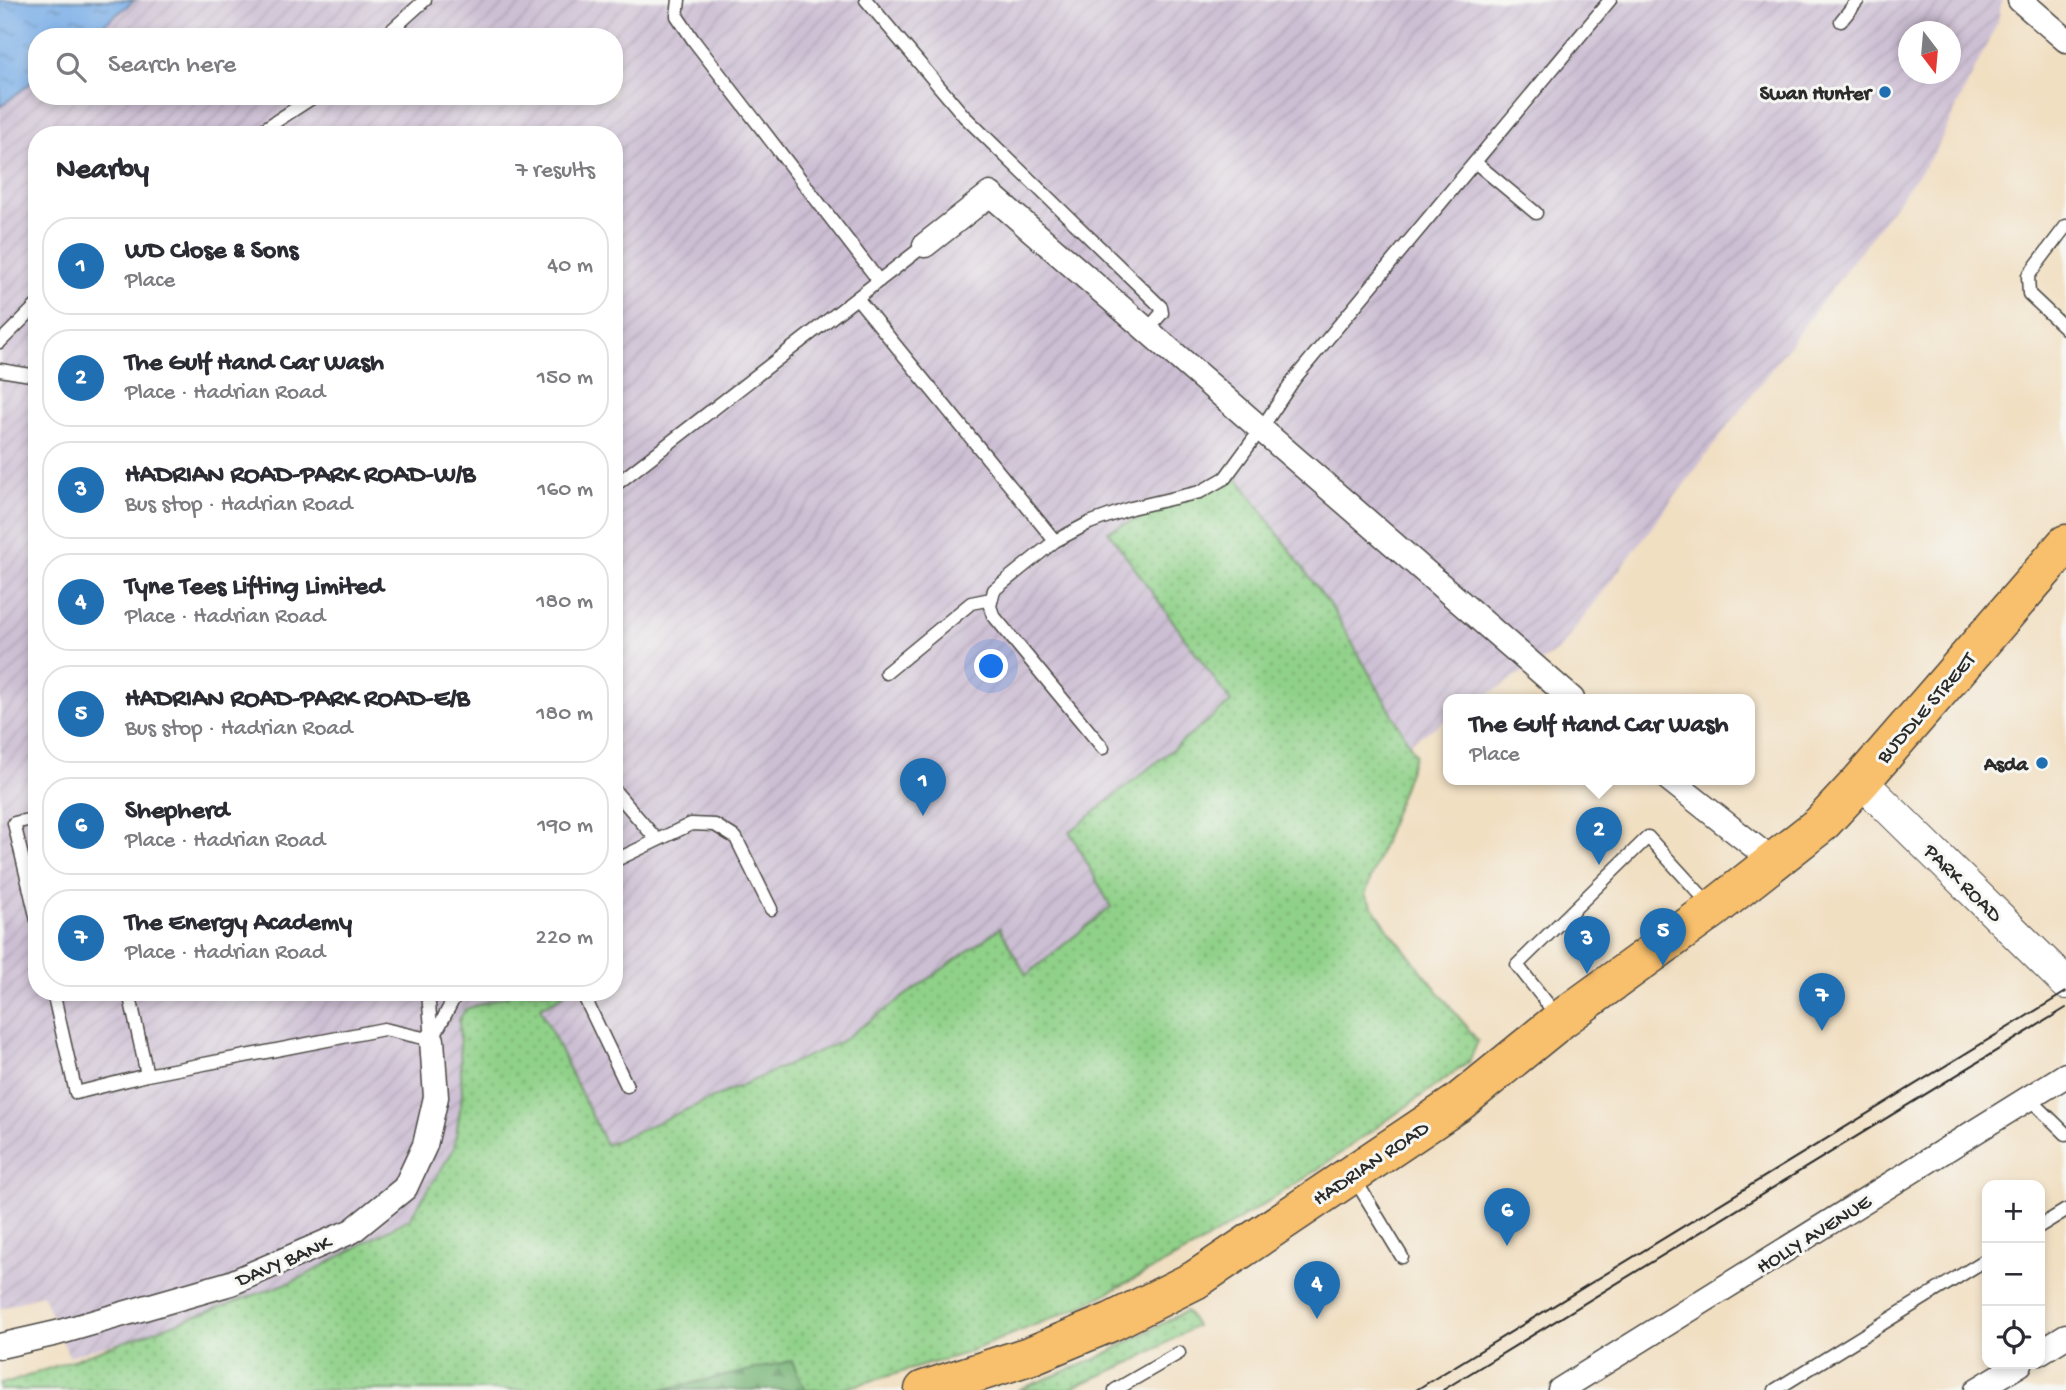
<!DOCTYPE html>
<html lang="en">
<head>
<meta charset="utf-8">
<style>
  body { margin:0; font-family:"Gochi Hand",sans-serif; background:#f7f7f7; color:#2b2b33 }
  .controls { position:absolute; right:21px; bottom:21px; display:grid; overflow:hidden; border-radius:14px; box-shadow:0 4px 10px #0003 }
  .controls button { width:63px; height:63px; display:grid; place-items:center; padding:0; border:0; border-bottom:2px solid #e1e1e2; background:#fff; color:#2b2b33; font:35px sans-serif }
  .compass { position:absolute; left:1898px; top:21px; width:63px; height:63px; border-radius:50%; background:#fff; box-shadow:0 4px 10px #0003; rotate:164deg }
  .you { position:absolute; left:992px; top:667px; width:24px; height:24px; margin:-18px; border:5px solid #fff; border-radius:50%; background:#1a73e8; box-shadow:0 0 0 10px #1a73e833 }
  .badge { display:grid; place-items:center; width:46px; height:46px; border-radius:50%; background:#1f6fb2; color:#fff; font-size:23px; font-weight:700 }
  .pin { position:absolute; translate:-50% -58px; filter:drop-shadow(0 2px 4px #0008) }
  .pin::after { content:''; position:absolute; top:37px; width:24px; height:21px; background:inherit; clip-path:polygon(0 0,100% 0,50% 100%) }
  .popup { position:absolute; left:1443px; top:694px; width:312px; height:91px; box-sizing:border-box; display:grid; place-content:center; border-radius:14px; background:#fff; filter:drop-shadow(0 2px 5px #0005); font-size:23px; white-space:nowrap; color:#7c7c81 }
  .popup b { font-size:26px; color:#2b2b33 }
  .popup::after { content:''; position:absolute; left:50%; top:100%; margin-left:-14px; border:14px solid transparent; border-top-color:#fff }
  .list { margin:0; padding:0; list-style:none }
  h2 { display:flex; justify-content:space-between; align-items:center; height:91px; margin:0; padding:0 28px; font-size:30px }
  h2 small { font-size:23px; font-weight:400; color:#7c7c81 }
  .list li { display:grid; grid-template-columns:46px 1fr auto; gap:21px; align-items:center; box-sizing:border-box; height:98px; margin:0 14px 14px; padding:0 14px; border:2px solid #e1e1e2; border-radius:28px }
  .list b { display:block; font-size:26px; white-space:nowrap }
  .list p { margin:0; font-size:23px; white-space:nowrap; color:#7c7c81 }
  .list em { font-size:23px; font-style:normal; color:#7c7c81 }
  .icon { flex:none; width:38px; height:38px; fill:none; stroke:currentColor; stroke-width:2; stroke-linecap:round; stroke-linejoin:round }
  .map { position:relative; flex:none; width:2066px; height:1390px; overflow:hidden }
  .search { position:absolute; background:#fff; box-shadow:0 4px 10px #0003; left:28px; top:28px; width:595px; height:77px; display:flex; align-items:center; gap:18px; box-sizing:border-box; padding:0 24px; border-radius:28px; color:#7c7c81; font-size:26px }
  .panel { position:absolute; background:#fff; box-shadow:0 4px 10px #0003; left:28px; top:126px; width:595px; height:875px; border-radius:28px }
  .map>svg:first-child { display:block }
  .industrial { fill:url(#industrial-furrows); fill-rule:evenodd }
  .grass { fill:url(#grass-dots); stroke:#5e7e5a; stroke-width:2 }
  .forest { fill:url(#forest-firs); stroke:#506f50; stroke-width:2 }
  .water { fill:url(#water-ripples); stroke:#526c89; stroke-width:2 }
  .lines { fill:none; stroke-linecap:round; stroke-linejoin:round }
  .service-casing { stroke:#494642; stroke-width:15 }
  .minor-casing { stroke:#494642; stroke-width:27 }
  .tertiary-casing { stroke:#494642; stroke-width:34 }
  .primary-casing { stroke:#494642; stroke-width:41 }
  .service { stroke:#fff; stroke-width:12 }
  .minor { stroke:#fff; stroke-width:24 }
  .tertiary { stroke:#fff; stroke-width:32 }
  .primary { stroke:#f8bf6c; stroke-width:38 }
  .tram { stroke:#2b2b2b; stroke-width:2 }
  .poi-dot { fill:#1f6fb2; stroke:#f6f6f2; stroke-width:2.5 }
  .labels { text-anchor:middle; stroke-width:6; stroke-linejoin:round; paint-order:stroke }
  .poi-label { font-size:21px; font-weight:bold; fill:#2b2b2b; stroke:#f6f6f2; text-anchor:end }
  .street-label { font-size:21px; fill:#2b2b2b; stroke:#f6f6f2 }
</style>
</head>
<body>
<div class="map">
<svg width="2066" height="1390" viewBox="0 0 2066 1390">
  <defs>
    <pattern id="industrial-furrows" width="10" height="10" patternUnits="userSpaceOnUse" patternTransform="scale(1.75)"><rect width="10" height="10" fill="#ccbed3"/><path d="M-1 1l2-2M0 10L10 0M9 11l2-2" fill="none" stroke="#afa3b5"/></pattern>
    <pattern id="grass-dots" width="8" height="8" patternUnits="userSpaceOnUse" patternTransform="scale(1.75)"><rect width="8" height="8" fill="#90d189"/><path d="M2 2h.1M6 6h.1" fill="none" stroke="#76aa70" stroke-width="1.8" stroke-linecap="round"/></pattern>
    <pattern id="forest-firs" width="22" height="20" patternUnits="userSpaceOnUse" patternTransform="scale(1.75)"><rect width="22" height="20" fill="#74b375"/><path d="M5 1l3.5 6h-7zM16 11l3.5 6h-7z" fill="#5f9260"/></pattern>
    <pattern id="water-ripples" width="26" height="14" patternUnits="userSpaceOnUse" patternTransform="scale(1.75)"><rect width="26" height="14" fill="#7aaee7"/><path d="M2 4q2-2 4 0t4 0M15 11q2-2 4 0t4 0" fill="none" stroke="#648ebb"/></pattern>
  </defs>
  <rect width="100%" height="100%" fill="#f6f6f2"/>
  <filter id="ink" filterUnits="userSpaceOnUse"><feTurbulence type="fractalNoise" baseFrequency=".0143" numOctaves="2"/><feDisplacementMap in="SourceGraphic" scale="14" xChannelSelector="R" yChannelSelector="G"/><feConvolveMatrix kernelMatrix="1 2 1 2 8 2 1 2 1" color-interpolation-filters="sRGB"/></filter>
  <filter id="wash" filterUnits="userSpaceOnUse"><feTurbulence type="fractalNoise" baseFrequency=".00686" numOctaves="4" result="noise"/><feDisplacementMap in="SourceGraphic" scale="28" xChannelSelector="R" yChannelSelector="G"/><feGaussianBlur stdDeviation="1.57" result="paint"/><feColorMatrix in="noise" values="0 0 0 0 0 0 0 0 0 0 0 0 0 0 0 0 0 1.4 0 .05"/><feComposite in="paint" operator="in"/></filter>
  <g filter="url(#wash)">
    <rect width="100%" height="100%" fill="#f1dfc2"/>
    <!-- industrial -->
    <path class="industrial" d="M 135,0 L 2002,0 L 1998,21 L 1935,152 L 1559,650 L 1481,699 L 1448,699 L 1448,719 L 1330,792 L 788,1157 L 69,1356 L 42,1294 L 0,1309 L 0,107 L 37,78 L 37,96 L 614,96 L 614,37 L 88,37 ZM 1909,32 L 1951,32 L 1951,74 L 1909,74 ZM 37,135 L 614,135 L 614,992 L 37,992 Z"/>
    <!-- grass -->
    <path class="grass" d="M 1237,477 L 1334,611 L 1415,754 L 1365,895 L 1388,929 L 1478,1041 L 1469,1062 L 1308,1176 L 1194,1248 L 1082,1306 L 963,1354 L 840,1390 L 0,1390 L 0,1383 L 11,1382 L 299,1279 L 410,1218 L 454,1149 L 462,1096 L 459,1020 L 465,1009 L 506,996 L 510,992 L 563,992 L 564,995 L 540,1008 L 606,1145 L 840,1042 L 1000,928 L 1026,975 L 1111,907 L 1070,832 L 1231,702 L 1108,531 Z
      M 1186,1311 L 1196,1326 L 1136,1360 L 1067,1390 L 1018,1390 L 1096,1359 Z"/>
    <!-- forest -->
    <path class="forest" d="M 792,1361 L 805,1390 L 661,1390 Z"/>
    <!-- water -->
    <path class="water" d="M 0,0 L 135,0 L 88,37 L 37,37 L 37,78 L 0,107 Z"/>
  </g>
  <g filter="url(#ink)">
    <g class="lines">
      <!-- service casing -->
      <g class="service-casing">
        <path id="service" d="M 679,0 L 677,16 L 694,41 L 879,281
          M 866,0 L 964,116 L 1161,307 L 1162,313 L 1147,330
          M 1841,21 L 1858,0
          M 384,37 L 425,0
          M 255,135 L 315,96
          M 1476,163 L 1536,213
          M 2066,226 L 2028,276 L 2029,294 L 2066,329
          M 857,298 L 1055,541
          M 0,342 L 37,305
          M 0,370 L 37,376
          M 614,486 L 925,245
          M 886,673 L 971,603 L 991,599
          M 1103,748 L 993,615 L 990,606 L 994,590 L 1055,541 L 1089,523 L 1131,508 L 1200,492 L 1225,478 L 1261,429 L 1295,378 L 1610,0
          M 614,790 L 657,840
          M 37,818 L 14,823 L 37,920
          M 614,861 L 691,824 L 715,825 L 736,838 L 771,909
          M 53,992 L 76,1093 L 147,1075 L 384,1029 L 432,1040
          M 129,992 L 147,1075
          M 428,992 L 432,1040
          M 582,992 L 627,1086
          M 1558,1017 L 1517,965 L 1648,837 L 1710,905
          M 432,1040 L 455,996 L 468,992
          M 2029,1098 L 2066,1134
          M 1354,1178 L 1402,1257
          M 2040,1226 L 2066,1210
          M 1115,1390 L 1179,1353
          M 1775,1390 L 1987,1259"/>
      </g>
      <!-- minor casing -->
      <g class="minor-casing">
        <path id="minor" d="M 2020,0 L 2066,40
          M 925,245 L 990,194 L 1572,699
          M 1669,779 L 1774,862
          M 0,1346 L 57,1333 L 231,1283 L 352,1231 L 405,1188 L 425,1145 L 436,1097 L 432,1040
          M 2040,1352 L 2066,1336
          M 1560,1390 L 2066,1075
          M 1977,1390 L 2020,1364"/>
      </g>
      <!-- tertiary casing -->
      <g class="tertiary-casing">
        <path id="tertiary" d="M 1861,781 L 2066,983"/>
      </g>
      <!-- primary casing -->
      <g class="primary-casing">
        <path id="primary" d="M 924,1390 L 1032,1355 L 1111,1322 L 1195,1280 L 1458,1103 L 1560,1020 L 1713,909 L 1821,824 L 1861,781 L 2066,544"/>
      </g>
      <!-- service -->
      <use href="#service" class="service"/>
      <!-- minor -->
      <use href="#minor" class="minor"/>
      <!-- tertiary -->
      <use href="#tertiary" class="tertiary"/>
      <!-- primary -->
      <use href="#primary" class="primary"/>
      <!-- tram -->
      <path class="tram" d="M 1416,1390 L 2066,992
        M 1443,1390 L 2066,1008"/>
    </g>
  </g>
  <!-- markers -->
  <g class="poi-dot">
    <circle cx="1885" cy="92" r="7"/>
    <circle cx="2042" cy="763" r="7"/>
  </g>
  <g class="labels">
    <!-- poi labels -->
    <g class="poi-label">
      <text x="1871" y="99">Swan Hunter</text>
      <text x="2028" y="770">Asda</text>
    </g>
    <!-- street labels -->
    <g class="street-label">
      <text transform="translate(1925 707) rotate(-49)" y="7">BUDDLE STREET</text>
      <text transform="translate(1964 882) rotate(45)" y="7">PARK ROAD</text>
      <text transform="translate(1370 1162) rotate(-34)" y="7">HADRIAN ROAD</text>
      <text transform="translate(1813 1233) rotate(-32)" y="7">HOLLY AVENUE</text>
      <text transform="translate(283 1260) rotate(-23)" y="7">DAVY BANK</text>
    </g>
  </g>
</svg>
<div class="controls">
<button>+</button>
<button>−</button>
<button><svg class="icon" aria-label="locate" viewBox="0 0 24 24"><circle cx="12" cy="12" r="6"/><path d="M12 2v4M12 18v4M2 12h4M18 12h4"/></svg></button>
</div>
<svg class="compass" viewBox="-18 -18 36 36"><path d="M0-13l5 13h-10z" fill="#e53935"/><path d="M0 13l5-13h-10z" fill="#7c7c81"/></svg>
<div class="you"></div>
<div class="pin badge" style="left:923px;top:816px">1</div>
<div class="pin badge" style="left:1599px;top:865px">2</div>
<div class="popup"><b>The Gulf Hand Car Wash</b>Place</div>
<div class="pin badge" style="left:1587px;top:974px">3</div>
<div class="pin badge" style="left:1317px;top:1319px">4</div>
<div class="pin badge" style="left:1663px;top:966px">5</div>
<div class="pin badge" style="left:1507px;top:1246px">6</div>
<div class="pin badge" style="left:1822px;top:1031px">7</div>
<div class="search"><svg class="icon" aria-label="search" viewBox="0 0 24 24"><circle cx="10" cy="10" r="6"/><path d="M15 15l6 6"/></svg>Search here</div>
<section class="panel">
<h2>Nearby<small>7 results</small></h2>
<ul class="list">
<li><span class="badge">1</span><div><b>WD Close &amp; Sons</b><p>Place</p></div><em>40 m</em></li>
<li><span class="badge">2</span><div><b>The Gulf Hand Car Wash</b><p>Place · Hadrian Road</p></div><em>150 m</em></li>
<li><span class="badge">3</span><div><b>HADRIAN ROAD-PARK ROAD-W/B</b><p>Bus stop · Hadrian Road</p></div><em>160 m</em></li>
<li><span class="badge">4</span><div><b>Tyne Tees Lifting Limited</b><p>Place · Hadrian Road</p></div><em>180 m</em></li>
<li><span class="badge">5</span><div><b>HADRIAN ROAD-PARK ROAD-E/B</b><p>Bus stop · Hadrian Road</p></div><em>180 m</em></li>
<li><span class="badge">6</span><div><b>Shepherd</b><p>Place · Hadrian Road</p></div><em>190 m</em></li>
<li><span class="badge">7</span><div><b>The Energy Academy</b><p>Place · Hadrian Road</p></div><em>220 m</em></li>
</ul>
</section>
</div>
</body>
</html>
